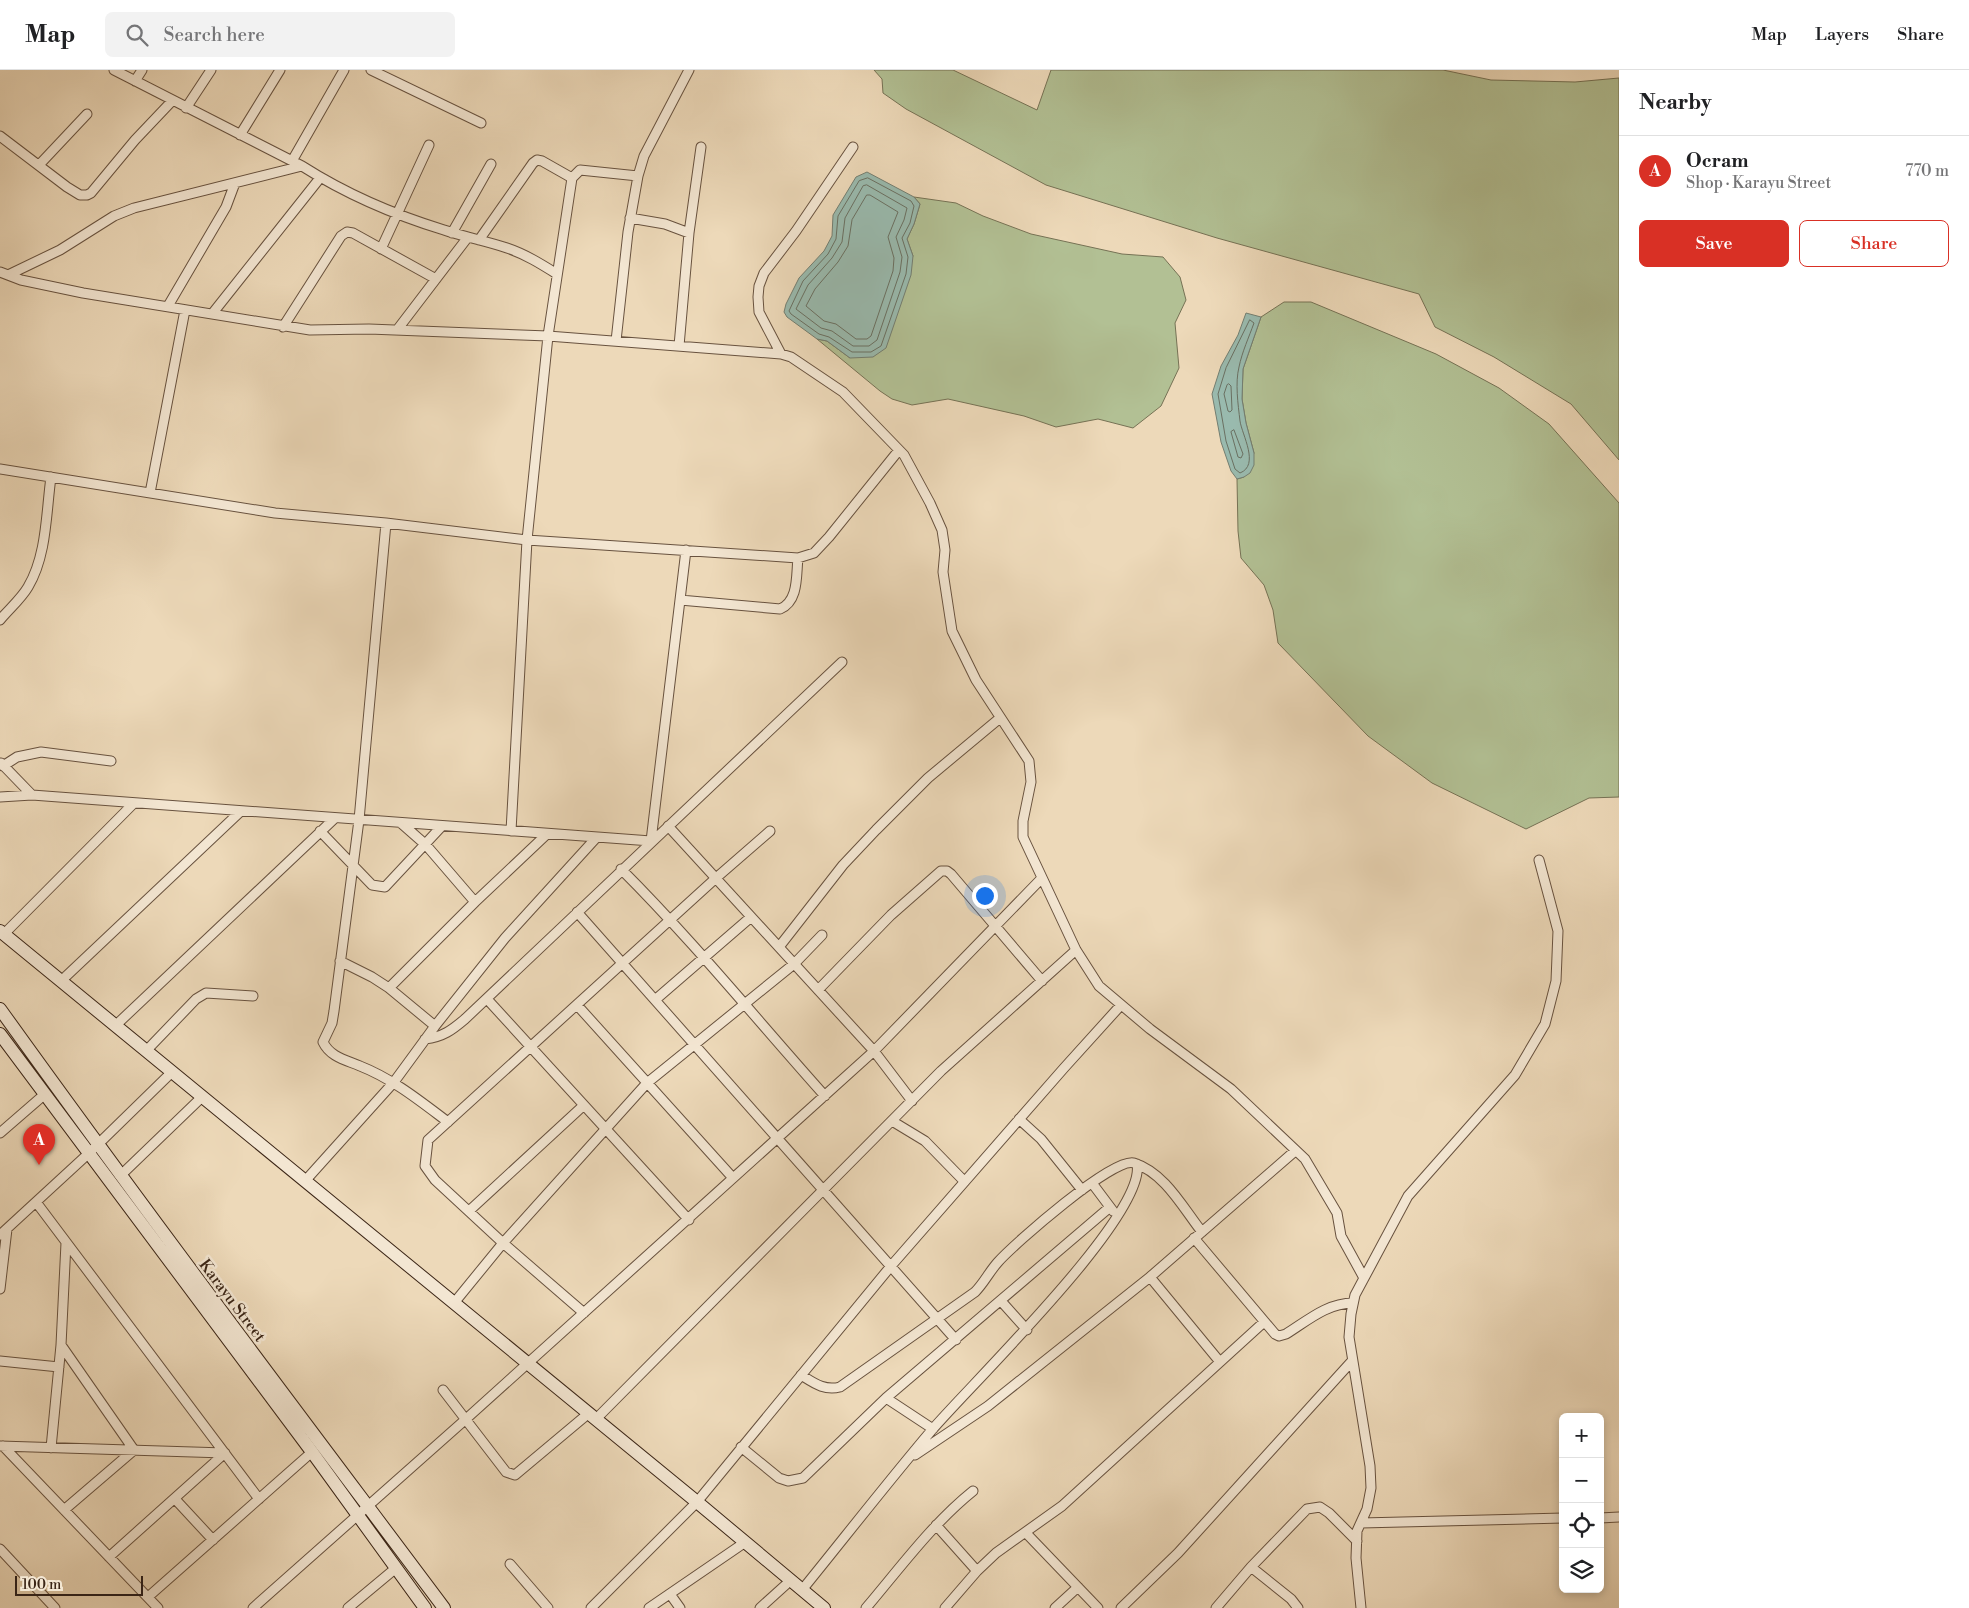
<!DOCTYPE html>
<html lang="en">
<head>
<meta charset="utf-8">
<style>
  body { margin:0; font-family:"Libre Bodoni",serif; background:#f2f2f2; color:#202124 }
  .controls { position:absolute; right:15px; bottom:15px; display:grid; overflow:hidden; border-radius:8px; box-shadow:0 2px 8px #0003 }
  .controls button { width:45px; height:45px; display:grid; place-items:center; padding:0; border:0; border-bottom:1px solid #e0e0e0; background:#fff; color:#202124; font:25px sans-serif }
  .scale { position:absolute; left:15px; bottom:12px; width:128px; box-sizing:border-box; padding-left:5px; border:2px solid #3b2516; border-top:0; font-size:14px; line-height:18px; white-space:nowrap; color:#3b2516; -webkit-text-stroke:4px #f3e6d2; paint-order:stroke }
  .you { position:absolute; left:984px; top:825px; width:18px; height:18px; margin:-12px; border:4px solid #fff; border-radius:50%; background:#1a73e8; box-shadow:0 0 0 8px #1a73e833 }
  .badge { display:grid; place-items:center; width:32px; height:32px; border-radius:50%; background:#d93025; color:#fff; font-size:16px; font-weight:700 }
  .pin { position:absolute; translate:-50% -41px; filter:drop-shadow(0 1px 2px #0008) }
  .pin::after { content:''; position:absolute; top:26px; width:18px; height:15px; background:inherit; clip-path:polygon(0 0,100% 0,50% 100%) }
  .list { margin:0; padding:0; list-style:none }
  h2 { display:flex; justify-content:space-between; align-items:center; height:65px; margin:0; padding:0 20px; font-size:21px }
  h2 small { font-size:16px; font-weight:400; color:#757577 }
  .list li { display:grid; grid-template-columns:32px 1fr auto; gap:15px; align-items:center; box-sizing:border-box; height:70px; padding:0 20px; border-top:1px solid #e0e0e0 }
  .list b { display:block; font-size:19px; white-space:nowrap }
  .list p { margin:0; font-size:16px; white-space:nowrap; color:#757577 }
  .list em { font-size:16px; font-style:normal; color:#757577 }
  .actions { display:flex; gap:10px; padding:15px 20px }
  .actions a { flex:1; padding:11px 0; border:1px solid #d93025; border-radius:8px; text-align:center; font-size:18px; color:#d93025 }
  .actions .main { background:#d93025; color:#fff }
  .icon { flex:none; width:28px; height:28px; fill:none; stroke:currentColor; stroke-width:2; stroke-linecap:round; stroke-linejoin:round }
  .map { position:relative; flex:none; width:1619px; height:1538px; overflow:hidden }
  header { display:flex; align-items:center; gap:30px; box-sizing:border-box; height:70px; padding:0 25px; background:#fff; border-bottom:1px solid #e0e0e0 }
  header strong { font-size:24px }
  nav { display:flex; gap:28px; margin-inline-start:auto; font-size:18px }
  .search { width:350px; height:45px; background:#f2f2f2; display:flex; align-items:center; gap:12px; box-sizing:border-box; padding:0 18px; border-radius:8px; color:#757577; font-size:19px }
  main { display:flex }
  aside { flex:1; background:#fff }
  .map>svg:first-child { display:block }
  .green { fill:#b2c094; stroke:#767255 }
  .water { fill:#99baae; stroke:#737e71 }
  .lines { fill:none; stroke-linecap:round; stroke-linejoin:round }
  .shore { stroke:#6a7062; stroke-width:1 }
  .street-casing { stroke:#68523f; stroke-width:11 }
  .secondary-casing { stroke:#3b2516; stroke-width:14 }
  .street { stroke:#f3e6d2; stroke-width:9 }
  .secondary { stroke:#f3e6d2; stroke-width:12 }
  .labels { text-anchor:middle; stroke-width:5; stroke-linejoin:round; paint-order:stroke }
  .street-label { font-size:16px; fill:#3b2516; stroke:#f3e6d2 }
</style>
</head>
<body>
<header>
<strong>Map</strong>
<div class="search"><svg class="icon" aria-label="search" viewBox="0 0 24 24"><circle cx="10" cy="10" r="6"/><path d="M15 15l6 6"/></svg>Search here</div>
<nav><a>Map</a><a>Layers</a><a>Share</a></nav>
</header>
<main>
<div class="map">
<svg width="1619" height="1538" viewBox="0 0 1619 1538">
  <rect width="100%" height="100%" fill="#edd9b9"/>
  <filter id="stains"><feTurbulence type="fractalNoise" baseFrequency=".004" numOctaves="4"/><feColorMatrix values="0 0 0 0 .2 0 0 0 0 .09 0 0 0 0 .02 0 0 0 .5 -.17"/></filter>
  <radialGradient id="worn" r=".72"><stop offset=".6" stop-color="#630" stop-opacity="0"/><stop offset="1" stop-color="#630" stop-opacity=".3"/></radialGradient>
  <!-- green -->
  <path class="green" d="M 874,0 L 953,0 L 1037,40 L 1051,0 L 1443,0 L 1491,10 L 1575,12 L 1619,8 L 1619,390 L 1571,334 L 1494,287 L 1435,257 L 1419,224 L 1217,168 L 1046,115 L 906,39 L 883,23 L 882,9 Z
    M 914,127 L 956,133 L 983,146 L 1031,164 L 1122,184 L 1163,187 L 1180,207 L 1186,230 L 1175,253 L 1179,298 L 1161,336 L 1133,358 L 1098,349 L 1056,357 L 1024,346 L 948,329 L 912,335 L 892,329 L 880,321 L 817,269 L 827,271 L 850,288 L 913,186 L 907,169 L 914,154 L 920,134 Z
    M 1284,232 L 1311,232 L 1436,284 L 1499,318 L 1549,354 L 1619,433 L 1619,727 L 1589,728 L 1526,759 L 1432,713 L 1368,666 L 1278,573 L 1273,540 L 1264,515 L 1241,488 L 1238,461 L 1237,409 L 1244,407 L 1254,383 L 1246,353 L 1242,329 L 1243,299 L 1261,247 Z"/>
  <!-- water -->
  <path class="water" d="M 867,102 L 914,127 L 920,134 L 914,154 L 907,169 L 913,186 L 911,205 L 886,278 L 873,287 L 850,288 L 827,271 L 817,269 L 787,247 L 784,242 L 786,234 L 799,208 L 824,181 L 832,166 L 833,145 L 856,107 Z
    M 1246,243 L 1261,247 L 1243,299 L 1242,329 L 1246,353 L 1254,383 L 1254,395 L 1250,403 L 1244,407 L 1237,409 L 1231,401 L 1221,372 L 1212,324 L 1221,296 L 1238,265 Z"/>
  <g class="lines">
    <!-- shore -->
    <path class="shore" d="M 868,108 L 911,131 L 914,136 L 910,153 L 902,168 L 908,187 L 906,204 L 881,276 L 871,282 L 852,282 L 829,267 L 819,264 L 791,244 L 789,241 L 803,211 L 828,184 L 836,169 L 838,146 L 859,111 Z
      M 867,115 L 907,138 L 904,150 L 896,167 L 902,187 L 900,202 L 877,270 L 869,276 L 853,276 L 832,261 L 821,258 L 796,239 L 808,215 L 832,188 L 842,172 L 845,148 L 863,116 Z
      M 867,125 L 870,125 L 898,142 L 888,167 L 894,188 L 893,201 L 871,266 L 867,269 L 856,269 L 836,254 L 824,251 L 806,236 L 815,219 L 838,192 L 848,176 L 852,150 Z
      M 1250,250 L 1254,253 C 1249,267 1242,282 1239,297 C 1235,313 1238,334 1240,351 C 1242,365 1260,395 1240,403 L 1235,399 L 1226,371 L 1218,324 L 1226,298 Z
      M 1229,314 L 1231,316 L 1232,340 L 1230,342 L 1228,341 L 1224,324 L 1227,315 Z
      M 1234,360 L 1243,384 L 1241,388 L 1238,387 L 1231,362 Z"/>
    <!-- street casing -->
    <g class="street-casing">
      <path id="street" d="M 114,0 L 302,96 C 346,124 395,145 444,160 C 465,167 486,171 507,178 C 525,184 541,194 557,204
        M 371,0 L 481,53
        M 135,11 L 142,0
        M 186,38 L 211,0
        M 240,65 L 280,0
        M 0,66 L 67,117 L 80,125 L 87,125 L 91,123 L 135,70 L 172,31
        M 292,91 L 344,0
        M 39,95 L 87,44
        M 630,148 L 665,154 L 689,163
        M 452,163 L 491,94
        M 479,170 L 533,93 L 537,90 L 542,91 L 572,108
        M 381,179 L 429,75
        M 0,202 L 21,210 L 83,223 L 310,260 L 369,259 L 548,266 L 781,284 L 791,287 L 843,322 L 904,385 L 930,433 L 942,460 L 945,480 L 943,502 L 952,561 L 976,610 L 1029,691 L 1031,712 L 1023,751 L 1023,767 L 1076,880 L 1099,916 L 1150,959 L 1231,1019 L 1305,1089 L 1337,1143 L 1341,1166 L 1364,1208
        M 8,205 L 60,180 L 114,146 L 134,138 L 302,96
        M 168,236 L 226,137 L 235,113
        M 212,244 L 320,108
        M 283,257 L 341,166 L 347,162 L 353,163 L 436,209
        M 397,260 L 468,167
        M 616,271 L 628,162 L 638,106 L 644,86 L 689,0
        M 679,276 L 689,163 L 701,77
        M 781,284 L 759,242 L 758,227 L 759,216 L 764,203 L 796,161 L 853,77
        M 0,399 L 275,443 L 386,453 L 527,470 L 798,488 L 814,483 L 829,467 L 899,380
        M 150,423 L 185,240
        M 386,453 L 359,750 L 334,941 L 332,953 L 323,972 C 330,987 346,990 360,996 C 393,1009 420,1031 448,1052
        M 680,530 L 780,539 C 799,531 796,505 798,488
        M 0,550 C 9,539 21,529 28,517 C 47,485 46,443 51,407
        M 1,693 L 32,725
        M 3,696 L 17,687 L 41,682 L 111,691
        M 0,727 L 32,725 L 651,771 L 686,480
        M 401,753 L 426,775 L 475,832
        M 668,756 L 874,981 L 912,1031
        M 320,761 L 372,815 L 385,817 L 442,756
        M 511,761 L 527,470 L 548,266 L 572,108 L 580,100 L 638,106
        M 621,799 C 693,871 757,950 825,1026
        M 577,842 L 956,1270
        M 4,864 L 134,733
        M 779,877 L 843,795 L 876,760 L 928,708 L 1000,648
        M 340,891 L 372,907 L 389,918 L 435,956
        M 61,911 L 241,741
        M 389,918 L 475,832 L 547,764
        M 818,920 L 891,845 L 941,801 L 947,801 L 951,804 L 1042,911
        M 487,929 L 689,1150
        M 655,930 L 751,847
        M 577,935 L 733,1108
        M 115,956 L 335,748
        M 425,969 C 443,967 452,960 465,949 L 842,592
        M 146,981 L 196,929 L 206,923 L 253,926
        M 1019,1049 L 1041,1069 L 1082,1120
        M 892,1051 L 925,1071 L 964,1111
        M 0,1063 L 45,1024
        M 120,1106 L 202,1027
        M 305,1111 L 394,1012 L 435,956 L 505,868 L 596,768
        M 1092,1113 L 1113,1141
        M 36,1132 L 259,1429
        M 469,1141 L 584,1035
        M 0,1165 L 88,1084 L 172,1002
        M 1194,1168 L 1275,1264 L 1279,1266 L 1286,1264 C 1307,1251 1327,1233 1353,1233
        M 1150,1207 L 1220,1292
        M 0,1219 L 7,1159
        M 1001,1231 L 1027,1260
        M 454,1233 L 503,1173 L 647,1013 L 794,894 L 822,865
        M 584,1243 L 503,1173 L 435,1110 L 425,1096 L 428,1070 L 716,808 L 770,761
        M 61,1275 L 134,1380 L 64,1440
        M 0,1291 L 59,1297
        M 801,1305 C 814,1313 824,1321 840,1317 L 975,1222 C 984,1213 989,1202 998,1192 C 1014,1174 1114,1086 1134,1093 C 1165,1103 1183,1138 1202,1162
        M 443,1320 L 506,1402 L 515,1405 L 589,1343
        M 886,1328 L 933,1359
        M 596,1349 L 941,1001 L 1076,880
        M 0,1376 L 225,1383
        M 3,1376 L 158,1538
        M 741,1377 L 779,1408 L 788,1411 L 803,1408 L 886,1328 L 1110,1137
        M 51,1378 L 61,1275 L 66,1173
        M 915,1385 L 988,1336 L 1150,1207 L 1295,1081
        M 175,1429 L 213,1470
        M 1600,1448 L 1619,1447
        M 1361,1453 L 1563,1448
        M 936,1455 L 977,1501
        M 1026,1463 L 1098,1538
        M 0,1479 L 55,1538
        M 109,1487 L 225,1383
        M 510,1494 L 548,1538
        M 1251,1497 L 1291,1529 L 1298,1538
        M 802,1520 C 845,1467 887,1413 931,1361 C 968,1317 1147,1145 1137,1094
        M 670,1524 L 680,1538
        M 148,1527 L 312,1382
        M 253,1538 L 466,1349 L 874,981 L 1042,808
        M 348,1538 L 396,1498
        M 591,1538 L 697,1432 L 891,1196 L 1064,998 L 1121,935
        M 649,1538 L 744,1473
        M 760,1538 L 791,1510
        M 866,1538 C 900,1498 932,1454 973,1421
        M 945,1538 L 977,1501 L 996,1483 L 1062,1436 L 1264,1252
        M 1055,1538 L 1078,1517
        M 1121,1538 L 1178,1483 L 1352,1291
        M 1216,1538 L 1251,1497 L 1307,1439 L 1320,1437 L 1329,1443 L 1357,1471
        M 1361,1538 L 1356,1488 L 1357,1461 L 1367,1439 L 1371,1418 L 1370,1396 L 1349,1267 L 1351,1244 L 1355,1225 L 1408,1126 L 1515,1005 L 1545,954 L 1556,911 L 1558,861 L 1539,790"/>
    </g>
    <!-- secondary casing -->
    <g class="secondary-casing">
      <path id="secondary" d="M 0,861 L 697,1432 L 824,1538
        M 0,939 C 145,1141 295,1339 444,1538
        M 0,964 L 312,1382 L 425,1538"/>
    </g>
    <!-- street -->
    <use href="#street" class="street"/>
    <!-- secondary -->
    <use href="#secondary" class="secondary"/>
  </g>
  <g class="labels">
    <!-- street labels -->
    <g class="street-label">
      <text transform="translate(233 1230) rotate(53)" y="6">Karayu Street</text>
    </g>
  </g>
  <rect width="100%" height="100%" filter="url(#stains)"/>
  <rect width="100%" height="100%" fill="url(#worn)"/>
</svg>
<div class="controls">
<button>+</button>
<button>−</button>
<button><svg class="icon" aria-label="locate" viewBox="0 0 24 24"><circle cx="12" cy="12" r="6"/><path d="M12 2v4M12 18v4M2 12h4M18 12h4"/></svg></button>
<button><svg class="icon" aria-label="layers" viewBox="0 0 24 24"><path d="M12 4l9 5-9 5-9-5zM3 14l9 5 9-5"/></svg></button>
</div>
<div class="scale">100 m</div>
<div class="you"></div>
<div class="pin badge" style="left:39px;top:1095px">A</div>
</div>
<aside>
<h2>Nearby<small></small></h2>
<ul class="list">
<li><span class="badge">A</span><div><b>Ocram</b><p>Shop · Karayu Street</p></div><em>770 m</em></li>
</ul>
<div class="actions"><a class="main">Save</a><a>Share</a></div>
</aside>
</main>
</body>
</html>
